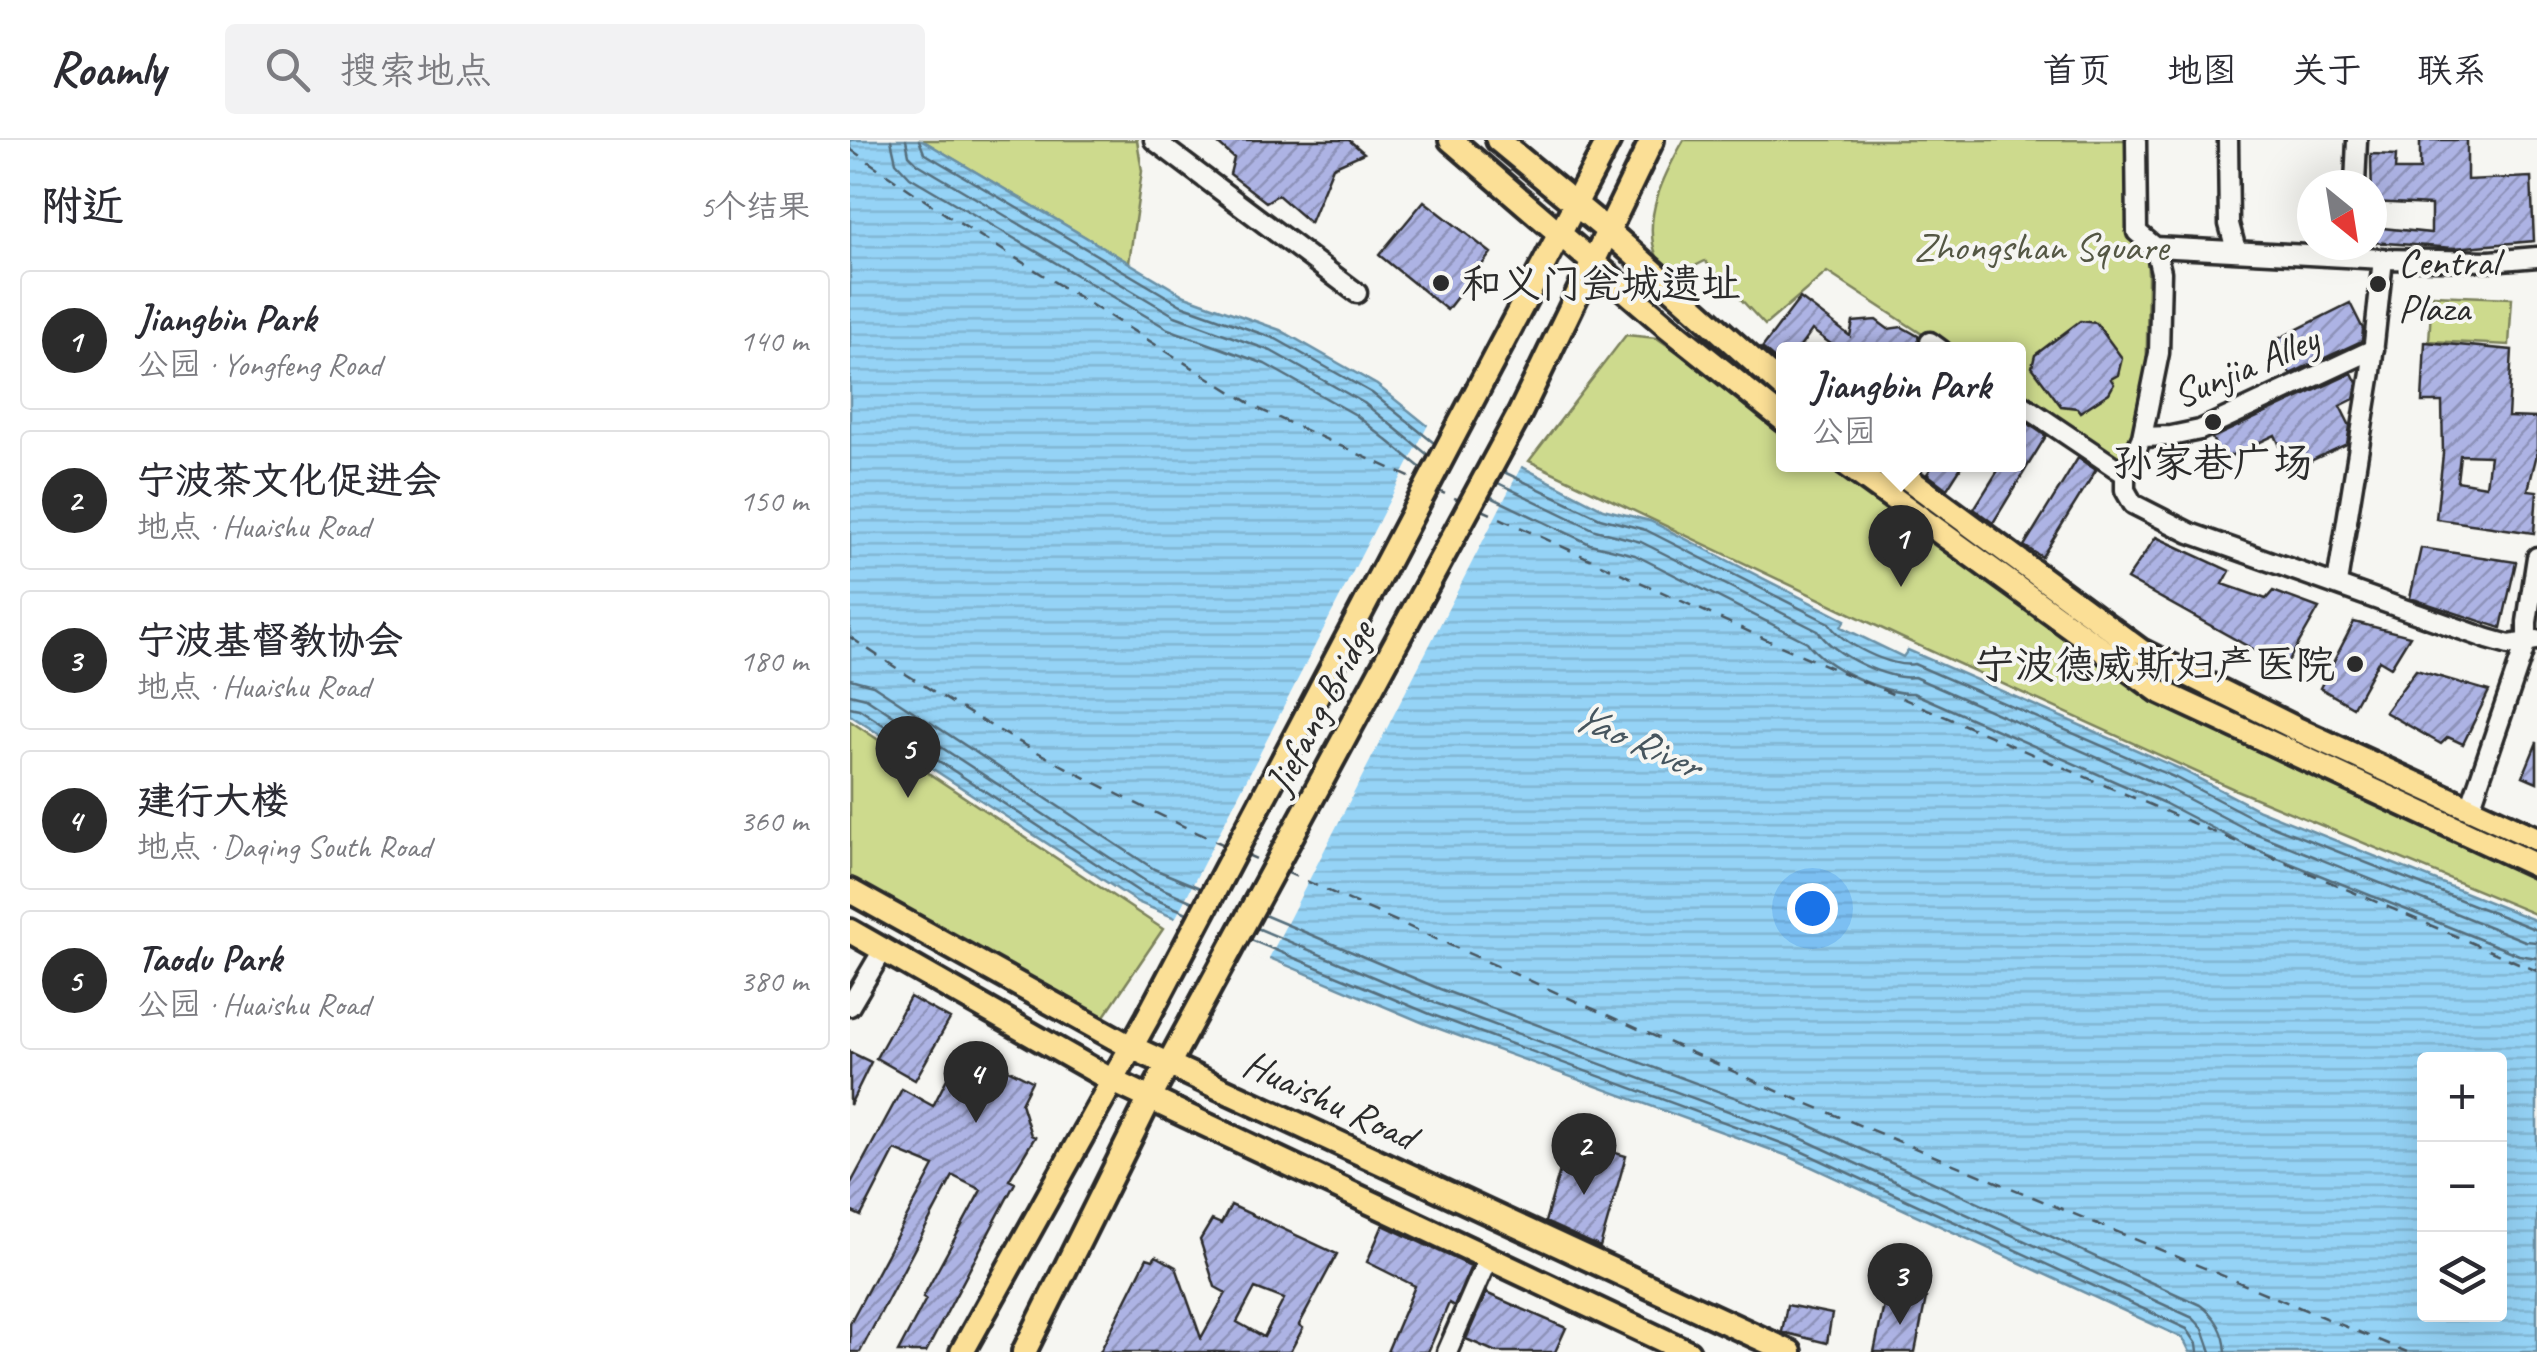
<!DOCTYPE html>
<html lang="zh">
<head>
<meta charset="utf-8">
<style>
  body { margin:0; font-family:Caveat,"LXGW WenKai TC",sans-serif; background:#f2f2f3; color:#2b2b33 }
  .controls { position:absolute; right:30px; bottom:30px; display:grid; overflow:hidden; border-radius:10px; box-shadow:0 10px 40px #0002 }
  .controls button { width:90px; height:90px; display:grid; place-items:center; padding:0; border:0; border-bottom:2px solid #e1e1e2; background:#fff; color:#2b2b33; font:50px sans-serif }
  .compass { position:absolute; left:1447px; top:30px; width:90px; height:90px; border-radius:50%; background:#fff; box-shadow:0 10px 40px #0002; rotate:150deg }
  .you { position:absolute; left:962px; top:768px; width:35px; height:35px; margin:-25px; border:8px solid #fff; border-radius:50%; background:#1a73e8; box-shadow:0 0 0 15px #1a73e833 }
  .badge { display:grid; place-items:center; width:65px; height:65px; border-radius:50%; background:#2b2b2b; color:#fff; font-size:32px; font-weight:700 }
  .pin { position:absolute; translate:-50% -82px; filter:drop-shadow(0 2px 5px #0008) }
  .pin::after { content:''; position:absolute; top:52px; width:35px; height:30px; background:inherit; clip-path:polygon(0 0,100% 0,50% 100%) }
  .popup { position:absolute; left:926px; top:202px; width:250px; height:130px; box-sizing:border-box; display:grid; place-content:center; border-radius:10px; background:#fff; filter:drop-shadow(0 2px 8px #0005); font-size:32px; white-space:nowrap; color:#7c7c81 }
  .popup b { font-size:38px; color:#2b2b33 }
  .popup::after { content:''; position:absolute; left:50%; top:100%; margin-left:-20px; border:20px solid transparent; border-top-color:#fff }
  .list { margin:0; padding:0; list-style:none }
  h2 { display:flex; justify-content:space-between; align-items:center; height:130px; margin:0; padding:0 40px; font-size:42px }
  h2 small { font-size:32px; font-weight:400; color:#7c7c81 }
  .list li { display:grid; grid-template-columns:65px 1fr auto; gap:30px; align-items:center; box-sizing:border-box; height:140px; margin:0 20px 20px; padding:0 20px; border:2px solid #e1e1e2; border-radius:10px }
  .list b { display:block; font-size:38px; white-space:nowrap }
  .list p { margin:0; font-size:32px; white-space:nowrap; color:#7c7c81 }
  .list em { font-size:32px; font-style:normal; color:#7c7c81 }
  .icon { flex:none; width:55px; height:55px; fill:none; stroke:currentColor; stroke-width:2; stroke-linecap:round; stroke-linejoin:round }
  .map { position:relative; flex:none; width:1687px; height:1212px; overflow:hidden }
  header { display:flex; align-items:center; gap:60px; box-sizing:border-box; height:140px; padding:0 50px; background:#fff; border-bottom:2px solid #e1e1e2 }
  header strong { font-size:48px }
  nav { display:flex; gap:55px; margin-inline-start:auto; font-size:35px }
  .search { width:700px; height:90px; background:#f2f2f3; display:flex; align-items:center; gap:25px; box-sizing:border-box; padding:0 35px; border-radius:10px; color:#7c7c81; font-size:38px }
  main { display:flex }
  aside { flex:1; background:#fff }
  .map>svg:first-child { display:block }
  .green { fill:#cdda8d; stroke:#7c825c; stroke-width:2.5 }
  .water { fill:url(#water-rules); stroke:#6b90a5; stroke-width:2.5; fill-rule:evenodd }
  .pier { fill:#f6f6f2 }
  .lines { fill:none; stroke-linecap:round; stroke-linejoin:round }
  .shore { stroke:#556e7c; stroke-width:2.5 }
  .ferry { stroke:#46555e; stroke-width:2.5; stroke-dasharray:12 10; stroke-linecap:butt }
  .building { fill:url(#building-hatch); stroke:#2b2b2b; stroke-width:2.5; fill-rule:evenodd }
  .minor-casing { stroke:#2b2b2b; stroke-width:25 }
  .major-casing { stroke:#2b2b2b; stroke-width:30 }
  .minor { stroke:#f6f6f2; stroke-width:18 }
  .major { stroke:#fbdf96; stroke-width:22 }
  .poi-dot { fill:#2b2b2b; stroke:#f6f6f2; stroke-width:4 }
  .labels { text-anchor:middle; stroke-width:8; stroke-linejoin:round; paint-order:stroke }
  .park-label { font-size:40px; fill:#545744; stroke:#f6f6f2 }
  .poi-label { font-size:40px; fill:#2b2b2b; stroke:#f6f6f2; text-anchor:start }
  .street-label { font-size:40px; fill:#2b2b2b; stroke:#f6f6f2 }
  .water-label { font-size:42px; font-style:italic; fill:#46555e; stroke:#f6f6f2 }
</style>
</head>
<body>
<header>
<strong>Roamly</strong>
<div class="search"><svg class="icon" aria-label="search" viewBox="0 0 24 24"><circle cx="10" cy="10" r="6"/><path d="M15 15l6 6"/></svg>搜索地点</div>
<nav><a>首页</a><a>地图</a><a>关于</a><a>联系</a></nav>
</header>
<main>
<aside>
<h2>附近<small>5个结果</small></h2>
<ul class="list">
<li><span class="badge">1</span><div><b>Jiangbin Park</b><p>公园 · Yongfeng Road</p></div><em>140 m</em></li>
<li><span class="badge">2</span><div><b>宁波茶文化促进会</b><p>地点 · Huaishu Road</p></div><em>150 m</em></li>
<li><span class="badge">3</span><div><b>宁波基督教协会</b><p>地点 · Huaishu Road</p></div><em>180 m</em></li>
<li><span class="badge">4</span><div><b>建行大楼</b><p>地点 · Daqing South Road</p></div><em>360 m</em></li>
<li><span class="badge">5</span><div><b>Taodu Park</b><p>公园 · Huaishu Road</p></div><em>380 m</em></li>
</ul>
</aside>
<div class="map">
<svg width="1687" height="1212" viewBox="0 0 1687 1212">
  <defs>
    <pattern id="water-rules" width="6" height="5" patternUnits="userSpaceOnUse" patternTransform="scale(2.5)"><rect width="6" height="5" fill="#95d3f6"/><path d="M0 2.5h6" fill="none" stroke="#81b5d3"/></pattern>
    <pattern id="building-hatch" width="6" height="6" patternUnits="userSpaceOnUse" patternTransform="scale(2.5)"><rect width="6" height="6" fill="#adb3e4"/><path d="M-1 1l2-2M0 6l6-6M5 7l2-2" fill="none" stroke="#8d92b9"/></pattern>
  </defs>
  <rect width="100%" height="100%" fill="#f6f6f2"/>
  <filter id="ink" filterUnits="userSpaceOnUse"><feTurbulence type="fractalNoise" baseFrequency=".01" numOctaves="2"/><feDisplacementMap in="SourceGraphic" scale="20" xChannelSelector="R" yChannelSelector="G"/><feConvolveMatrix kernelMatrix="1 2 1 2 8 2 1 2 1" color-interpolation-filters="sRGB"/></filter>
  <g filter="url(#ink)">
    <!-- green -->
    <path class="green" d="M 72,0 L 287,0 L 292,31 L 279,123 Z
      M 834,0 L 1294,0 L 1298,137 L 1296,257 L 1273,325 L 1169,258 L 1168,210 L 1095,209 L 977,132 L 915,185 L 855,121 L 821,138 C 816,132 810,124 807,117 C 791,79 815,33 834,0 Z
      M 1582,155 L 1662,158 L 1659,205 L 1579,201 Z
      M 776,195 L 807,198 L 933,286 L 934,324 L 987,325 L 1286,539 L 1687,730 L 1687,775 L 1386,650 L 1052,498 L 679,321 Z
      M 0,581 L 313,789 L 250,882 L 0,736 Z"/>
    <!-- water -->
    <path class="water" d="M 0,0 L 72,0 L 335,156 L 430,190 L 527,245 L 599,303 L 674,328 L 753,369 L 800,381 L 995,480 L 991,487 L 1053,517 L 1058,510 L 1330,629 L 1409,670 L 1687,781 L 1687,1212 L 1340,1212 L 1333,1198 L 938,1016 L 576,884 L 287,762 L 0,575 ZM 1574,919 L 1650,919 L 1650,1174 L 1574,1174 Z"/>
    <!-- pier -->
    <path class="pier" d="M 580,281 L 602,299 L 673,323 L 417,822 L 323,783 Z"/>
    <g class="lines">
      <!-- shore -->
      <path class="shore" d="M 41,0 L 46,22 L 60,37 L 318,189 L 415,224 L 506,275 L 571,328
        M 56,0 L 59,15 L 68,24 L 325,176 L 421,211 L 514,263 L 578,315
        M 69,0 L 74,13 L 331,165 L 426,199 L 522,253 L 584,303
        M 654,332 L 750,378 L 796,390 L 979,483 C 988,502 1043,529 1064,524 L 1326,638 L 1405,679 L 1687,790
        M 648,343 L 745,390 L 791,402 L 968,491 C 982,514 1038,541 1064,537 L 1321,650 L 1400,691 L 1675,801 L 1687,802
        M 641,357 L 740,404 L 785,415 L 957,502 C 975,527 1032,554 1063,553 L 1314,663 L 1395,705 L 1669,815 L 1687,818
        M 0,539 L 23,545 L 304,729 L 350,748
        M 0,554 L 16,558 L 297,742 L 343,762
        M 0,567 L 9,569 L 291,753 L 337,773
        M 414,775 L 590,849 L 952,982 L 1350,1165 C 1366,1176 1375,1193 1376,1212
        M 407,788 L 585,863 L 946,996 L 1343,1178 L 1353,1189 L 1361,1212
        M 401,800 L 580,874 L 942,1007 L 1337,1189 L 1347,1204 L 1348,1212"/>
      <!-- ferry -->
      <path class="ferry" d="M 0,9 L 101,78 L 411,270 L 568,341
        M 584,349 L 609,360
        M 630,369 L 926,504 L 1687,831
        M 0,497 C 118,578 247,648 379,707
        M 395,714 L 415,723
        M 436,732 L 932,953 L 1557,1212"/>
    </g>
    <!-- building -->
    <path class="building" d="M 364,0 L 499,0 L 514,13 L 483,27 L 460,83 L 428,55 L 416,62 L 380,34 L 384,18 Z
      M 1570,0 L 1617,0 L 1617,40 L 1681,37 L 1684,101 L 1604,108 L 1522,102 L 1522,87 L 1581,93 L 1581,65 L 1522,62 L 1521,14 L 1546,15 L 1545,30 L 1570,30 Z
      M 574,61 L 641,113 L 597,170 L 529,115 Z
      M 950,158 L 1000,196 L 1003,182 L 1026,180 L 1038,189 L 1052,187 L 1068,196 L 1070,210 L 989,210 L 962,190 L 948,210 L 934,210 L 934,227 L 912,208 Z
      M 1500,163 L 1513,189 L 1512,201 L 1440,234 L 1424,201 Z
      M 1230,181 L 1246,183 L 1272,218 L 1268,235 L 1261,239 L 1264,244 L 1259,253 L 1230,272 L 1227,268 L 1211,266 L 1182,227 L 1185,215 Z
      M 1575,202 L 1662,210 L 1658,277 L 1687,278 L 1687,314 L 1678,350 L 1687,351 L 1684,393 L 1586,379 L 1593,314 L 1592,262 L 1572,262 ZM 1610,315 L 1640,316 L 1636,346 L 1607,341 Z
      M 1502,233 L 1507,243 L 1504,259 L 1490,266 L 1500,286 L 1497,304 L 1441,330 L 1425,295 L 1372,320 L 1362,298 Z
      M 1177,283 L 1196,296 L 1143,383 L 1124,369 L 1152,324 L 1168,324 L 1168,297 Z
      M 1228,318 L 1246,330 L 1192,417 L 1174,406 Z
      M 1084,324 L 1113,324 L 1097,349 L 1077,334 Z
      M 1306,397 L 1380,431 L 1373,444 L 1416,459 L 1423,451 L 1469,468 L 1435,527 L 1277,439 Z
      M 1571,408 L 1666,422 L 1651,488 L 1560,458 Z
      M 1504,482 L 1560,496 L 1541,527 L 1529,520 L 1503,567 L 1470,548 Z
      M 1566,530 L 1639,551 L 1613,604 L 1598,597 L 1591,604 L 1535,572 Z
      M 1687,602 L 1687,642 L 1673,636 Z
      M 60,857 L 100,879 L 65,940 L 26,918 Z
      M 113,907 L 182,941 L 171,963 L 181,995 L 185,997 L 159,1040 L 165,1043 L 76,1212 L 48,1212 L 76,1159 L 73,1157 L 131,1050 L 103,1036 L 10,1212 L 0,1212 L 0,1183 L 84,1026 L 45,1010 L 11,1076 L 0,1071 L 0,1045 L 52,949 L 83,966 Z
      M 0,912 L 21,922 L 0,965 Z
      M 719,999 L 776,1016 L 750,1107 L 695,1082 Z
      M 381,1065 L 487,1114 L 449,1185 L 453,1188 L 440,1212 L 250,1212 L 297,1118 L 303,1120 L 306,1116 L 326,1127 L 351,1198 L 376,1153 L 365,1147 L 350,1100 L 362,1080 L 371,1084 ZM 405,1148 L 434,1159 L 414,1197 L 387,1182 Z
      M 533,1085 L 621,1126 L 604,1166 L 599,1163 L 578,1212 L 537,1212 L 565,1146 L 517,1122 Z
      M 1037,1151 L 1076,1158 L 1065,1212 L 1024,1212 Z
      M 636,1153 L 716,1188 L 705,1212 L 646,1212 L 616,1199 Z
      M 937,1165 L 982,1174 L 977,1203 L 932,1192 Z"/>
    <g class="lines">
      <!-- minor casing -->
      <g class="minor-casing">
        <path id="minor" d="M 304,0 L 507,153
          M 1378,0 L 1379,84 L 1386,110
          M 1505,45 L 1507,0
          M 1305,107 L 1533,119 L 1640,121 L 1687,117
          M 1080,202 L 1091,210
          M 1168,262 L 1275,334 L 1275,350 L 1283,364 L 1340,393 L 1638,499 L 1659,505 L 1687,500
          M 1292,297 L 1321,296 L 1350,290 L 1524,209
          M 1275,334 L 1292,297 L 1309,213 L 1311,132 L 1305,107 L 1287,92 L 1286,0
          M 1487,443 L 1521,232 L 1533,119
          M 1620,668 L 1677,500 L 1677,482 L 1687,417
          M 0,866 L 33,810
          M 597,1212 L 638,1118"/>
      </g>
      <!-- major casing -->
      <g class="major-casing">
        <path id="major" d="M 601,0 L 818,187 L 934,280
          M 648,0 L 758,91 L 934,248
          M 996,324 L 1309,551 L 1687,726
          M 1038,324 L 1291,511 L 1449,590 L 1687,699
          M 0,751 L 281,907 L 940,1212
          M 0,791 L 263,941 L 838,1212
          M 112,1212 L 298,877 L 759,0
          M 174,1212 L 300,958 L 669,275 L 802,0"/>
      </g>
      <!-- minor -->
      <use href="#minor" class="minor"/>
      <!-- major -->
      <use href="#major" class="major"/>
    </g>
  </g>
  <!-- markers -->
  <g class="poi-dot">
    <circle cx="591" cy="143" r="10"/>
    <circle cx="1528" cy="144" r="10"/>
    <circle cx="1363" cy="282" r="10"/>
    <circle cx="1505" cy="524" r="10"/>
  </g>
  <g class="labels">
    <!-- park labels -->
    <g class="park-label">
      <text x="1191" y="120">Zhongshan Square</text>
    </g>
    <!-- poi labels -->
    <g class="poi-label">
      <text x="1548" y="135">Central<tspan x="1548" dy="46">Plaza</tspan></text>
      <text x="611" y="157">和义门瓮城遗址</text>
      <text x="1363" y="336" text-anchor="middle">孙家巷广场</text>
      <text x="1485" y="538" text-anchor="end">宁波德威斯妇产医院</text>
    </g>
    <!-- street labels -->
    <g class="street-label">
      <text transform="translate(1395 226) rotate(-23)" y="14">Sunjia Alley</text>
      <text transform="translate(469 567) rotate(-62)" y="14">Jiefang Bridge</text>
      <text transform="translate(480 959) rotate(25)" y="14">Huaishu Road</text>
    </g>
    <!-- water labels -->
    <g class="water-label">
      <text transform="translate(787 599) rotate(24)" y="15">Yao River</text>
    </g>
  </g>
</svg>
<div class="controls">
<button>+</button>
<button>−</button>
<button><svg class="icon" aria-label="layers" viewBox="0 0 24 24"><path d="M12 4l9 5-9 5-9-5zM3 14l9 5 9-5"/></svg></button>
</div>
<svg class="compass" viewBox="-18 -18 36 36"><path d="M0-13l5 13h-10z" fill="#e53935"/><path d="M0 13l5-13h-10z" fill="#7c7c81"/></svg>
<div class="you"></div>
<div class="pin badge" style="left:1051px;top:447px">1</div>
<div class="popup"><b>Jiangbin Park</b>公园</div>
<div class="pin badge" style="left:734px;top:1055px">2</div>
<div class="pin badge" style="left:1050px;top:1185px">3</div>
<div class="pin badge" style="left:126px;top:983px">4</div>
<div class="pin badge" style="left:58px;top:658px">5</div>
</div>
</main>
</body>
</html>
